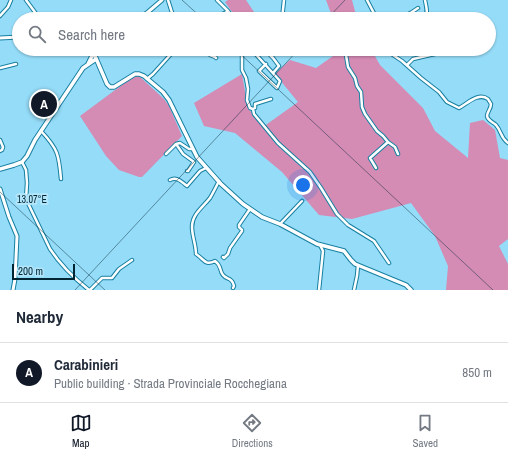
<!DOCTYPE html>
<html lang="en">
<head>
<meta charset="utf-8">
<style>
  body { margin:0; font-family:"Archivo Narrow",sans-serif; background:#f2f2f3; color:#1f2937 }
  .scale { position:absolute; left:12px; bottom:10px; width:63px; box-sizing:border-box; padding-left:4px; border:2px solid #002533; border-top:0; font-size:11px; line-height:14px; white-space:nowrap; color:#002533; -webkit-text-stroke:3px #b3e6fb; paint-order:stroke }
  .you { position:absolute; left:303px; top:185px; width:14px; height:14px; margin:-10px; border:3px solid #fff; border-radius:50%; background:#1a73e8; box-shadow:0 0 0 6px #1a73e833 }
  .badge { display:grid; place-items:center; width:26px; height:26px; border-radius:50%; background:#111827; color:#fff; font-size:13px; font-weight:700 }
  .pin { position:absolute; translate:-50% -50%; border:2px solid #fff; box-shadow:0 1px 4px #0006 }
  .list { margin:0; padding:0; list-style:none }
  h2 { display:flex; justify-content:space-between; align-items:center; height:52px; margin:0; padding:0 16px; font-size:17px }
  h2 small { font-size:13px; font-weight:400; color:#747a83 }
  .list li { display:grid; grid-template-columns:26px 1fr auto; gap:12px; align-items:center; box-sizing:border-box; height:60px; padding:0 16px; border-top:1px solid #e0e1e3 }
  .list b { display:block; font-size:15px; white-space:nowrap }
  .list p { margin:0; font-size:13px; white-space:nowrap; color:#747a83 }
  .list em { font-size:13px; font-style:normal; color:#747a83 }
  .icon { flex:none; width:22px; height:22px; fill:none; stroke:currentColor; stroke-width:2; stroke-linecap:round; stroke-linejoin:round }
  .map { position:relative; flex:none; width:508px; height:290px; overflow:hidden }
  .search { position:absolute; background:#fff; box-shadow:0 1px 3px #0004; left:12px; right:12px; top:12px; height:44px; display:flex; align-items:center; gap:10px; box-sizing:border-box; padding:0 14px; border-radius:22px; color:#747a83; font-size:15px }
  .sheet { height:112px; background:#fff }
  nav { display:flex; justify-content:space-around; align-items:center; box-sizing:border-box; height:56px; border-top:1px solid #e0e1e3; background:#fff; font-size:11px; color:#747a83 }
  nav a { display:grid; justify-items:center; gap:2px }
  nav .on { color:#111827 }
  .map>svg:first-child { display:block }
  .green { fill:#d48bb4 }
  .lines { fill:none; stroke-linecap:round; stroke-linejoin:round }
  .minor-casing { stroke:#167fa0; stroke-width:4.5 }
  .tertiary-casing { stroke:#167fa0; stroke-width:5 }
  .secondary-casing { stroke:#167fa0; stroke-width:5.5 }
  .minor { stroke:#fff; stroke-width:2.5 }
  .tertiary { stroke:#fff; stroke-width:3 }
  .secondary { stroke:#fff; stroke-width:3.5 }
  .ticks { fill:none; stroke:#002533; stroke-width:1; stroke-opacity:0.45 }
  .ticks-label { font-size:10px; text-anchor:middle; fill:#002533; stroke:#b3e6fb; stroke-width:4; stroke-linejoin:round; paint-order:stroke }
</style>
</head>
<body>
<div class="map">
<svg width="508" height="290" viewBox="0 0 508 290">
  <rect width="100%" height="100%" fill="#95dcf8"/>
  <!-- green -->
  <path class="green" d="M 228,0 L 246,0 L 258,18 L 256,19 L 237,19 L 225,2 Z
    M 326,0 L 352,0 L 357,19 L 333,19 Z
    M 343,49 L 371,49 L 380,65 L 423,108 L 435,131 L 468,158 L 470,123 L 483,120 L 495,130 L 500,158 L 508,160 L 508,239 L 499,246 L 508,264 L 508,290 L 446,290 L 448,266 L 435,236 L 411,203 L 352,219 L 319,215 L 282,172 L 235,133 L 204,126 L 194,103 L 242,74 L 248,108 L 263,127 L 298,102 L 275,74 L 290,60 L 316,68 Z
    M 134,76 L 139,76 L 164,99 L 169,106 L 182,136 L 142,177 L 139,177 L 119,170 L 106,156 L 80,116 Z"/>
  <g class="lines">
    <!-- minor casing -->
    <g class="minor-casing">
      <path id="minor" d="M 26,0 L 40,19
        M 168,0 L 174,19
        M 217,0 L 228,11 L 233,19
        M 367,0 L 377,19
        M 410,13 C 415,14 419,17 424,18 C 429,14 426,6 425,0
        M 0,16 L 8,7 L 11,0
        M 325,16 L 328,17 L 330,19
        M 208,19 C 214,16 222,16 228,11
        M 282,19 L 284,0
        M 393,19 L 406,16 L 418,8
        M 218,49 L 224,49
        M 242,49 L 242,70 L 246,78 L 248,89 L 247,100 L 250,108 L 253,109 L 255,108 L 255,104 L 271,99
        M 251,49 L 280,81 L 277,88 L 259,71 L 266,64
        M 264,49 L 273,58 L 279,66 L 273,73
        M 323,49 L 331,51 L 338,51 L 339,50
        M 388,49 L 389,51 L 393,55 L 402,61 L 421,78 L 439,92 L 447,102 L 459,108 C 467,104 478,92 488,99 C 489,101 490,102 491,104 C 491,109 487,112 487,116 C 488,121 493,122 496,125 C 502,132 500,137 508,143
        M 339,50 L 346,55 L 348,67 L 355,78 L 357,86 L 361,92 L 362,107 L 365,114 L 377,131 L 383,136 L 388,142 L 370,158 L 376,168
        M 216,58 L 215,57 L 210,55 L 210,53 L 217,49
        M 407,65 L 413,59 L 439,53 L 445,49
        M 0,68 L 16,64
        M 147,79 L 153,74 L 172,53
        M 253,109 L 254,114 L 278,143 L 310,172 L 321,188 L 337,214 L 348,225 L 374,241 L 389,263
        M 41,131 C 58,149 59,155 61,179
        M 0,140 L 3,147 L 2,150 L 0,151
        M 388,142 L 395,147 L 398,154
        M 176,144 L 183,154 L 194,162 L 188,171 L 187,171
        M 166,154 L 176,144 L 180,143 L 189,149 L 192,149
        M 22,162 L 26,170 L 27,183 L 26,199 L 50,249 C 60,264 75,279 89,290
        M 170,180 C 176,176 182,182 187,186 L 200,171 L 206,168
        M 219,181 C 216,187 213,193 210,198 C 203,207 192,214 192,227 C 192,236 196,245 196,254 C 205,260 205,266 215,261 C 222,266 219,270 223,275 C 227,280 232,277 234,286 L 233,288
        M 280,224 L 302,201
        M 223,257 L 224,258 L 228,254 L 230,248 L 242,231 L 242,230 L 239,227 L 239,225 L 250,209
        M 90,290 L 102,278 L 112,278 L 119,269 L 132,260
        M 319,290 L 323,251 L 320,245
        M 354,290 L 357,276 L 358,265"/>
    </g>
    <!-- tertiary casing -->
    <g class="tertiary-casing">
      <path id="tertiary" d="M 138,19 L 148,12 L 162,0
        M 0,38 L 19,37
        M 0,189 L 9,217 L 17,236 L 15,279 L 13,290"/>
    </g>
    <!-- secondary casing -->
    <g class="secondary-casing">
      <path id="secondary" d="M 92,49 L 107,84 L 110,87 L 114,87 L 135,74 L 139,74 L 144,76 L 163,92 L 169,100 L 197,157 L 221,184 L 243,204 L 262,217 L 280,224 L 317,244 L 344,251 L 351,260 L 355,264 L 406,285 L 411,290
        M 88,64 L 94,52
        M 0,169 L 14,165 L 22,162 L 27,156 L 35,140 L 83,68 L 96,59"/>
    </g>
    <!-- minor -->
    <use href="#minor" class="minor"/>
    <!-- tertiary -->
    <use href="#tertiary" class="tertiary"/>
    <!-- secondary -->
    <use href="#secondary" class="secondary"/>
  </g>
  <!-- ticks -->
  <path class="ticks" d="M 182,0 L 203,19M 327,19 L 345,0M 235,49 L 493,290M 0,192 L 105,290M 75,290 L 299,49"/>
  <g class="ticks-label">
    <text x="32" y="203">13.07°E</text>
  </g>
</svg>
<div class="scale">200 m</div>
<div class="you"></div>
<div class="pin badge" style="left:44px;top:104px">A</div>
<div class="search"><svg class="icon" aria-label="search" viewBox="0 0 24 24"><circle cx="10" cy="10" r="6"/><path d="M15 15l6 6"/></svg>Search here</div>
</div>
<section class="sheet">
<h2>Nearby<small></small></h2>
<ul class="list">
<li><span class="badge">A</span><div><b>Carabinieri</b><p>Public building · Strada Provinciale Rocchegiana</p></div><em>850 m</em></li>
</ul>
</section>
<nav>
<a class="on"><svg class="icon" aria-label="map" viewBox="0 0 24 24"><path d="M3 6l6-2 6 2 6-2v14l-6 2-6-2-6 2zM9 4v14M15 6v14"/></svg>Map</a>
<a><svg class="icon" aria-label="directions" viewBox="0 0 24 24"><path d="M12 3l9 9-9 9-9-9zM9 14v-3h6M13 9l2 2-2 2"/></svg>Directions</a>
<a><svg class="icon" aria-label="saved" viewBox="0 0 24 24"><path d="M7 4h10v16l-5-4-5 4z"/></svg>Saved</a>
</nav>
</body>
</html>
